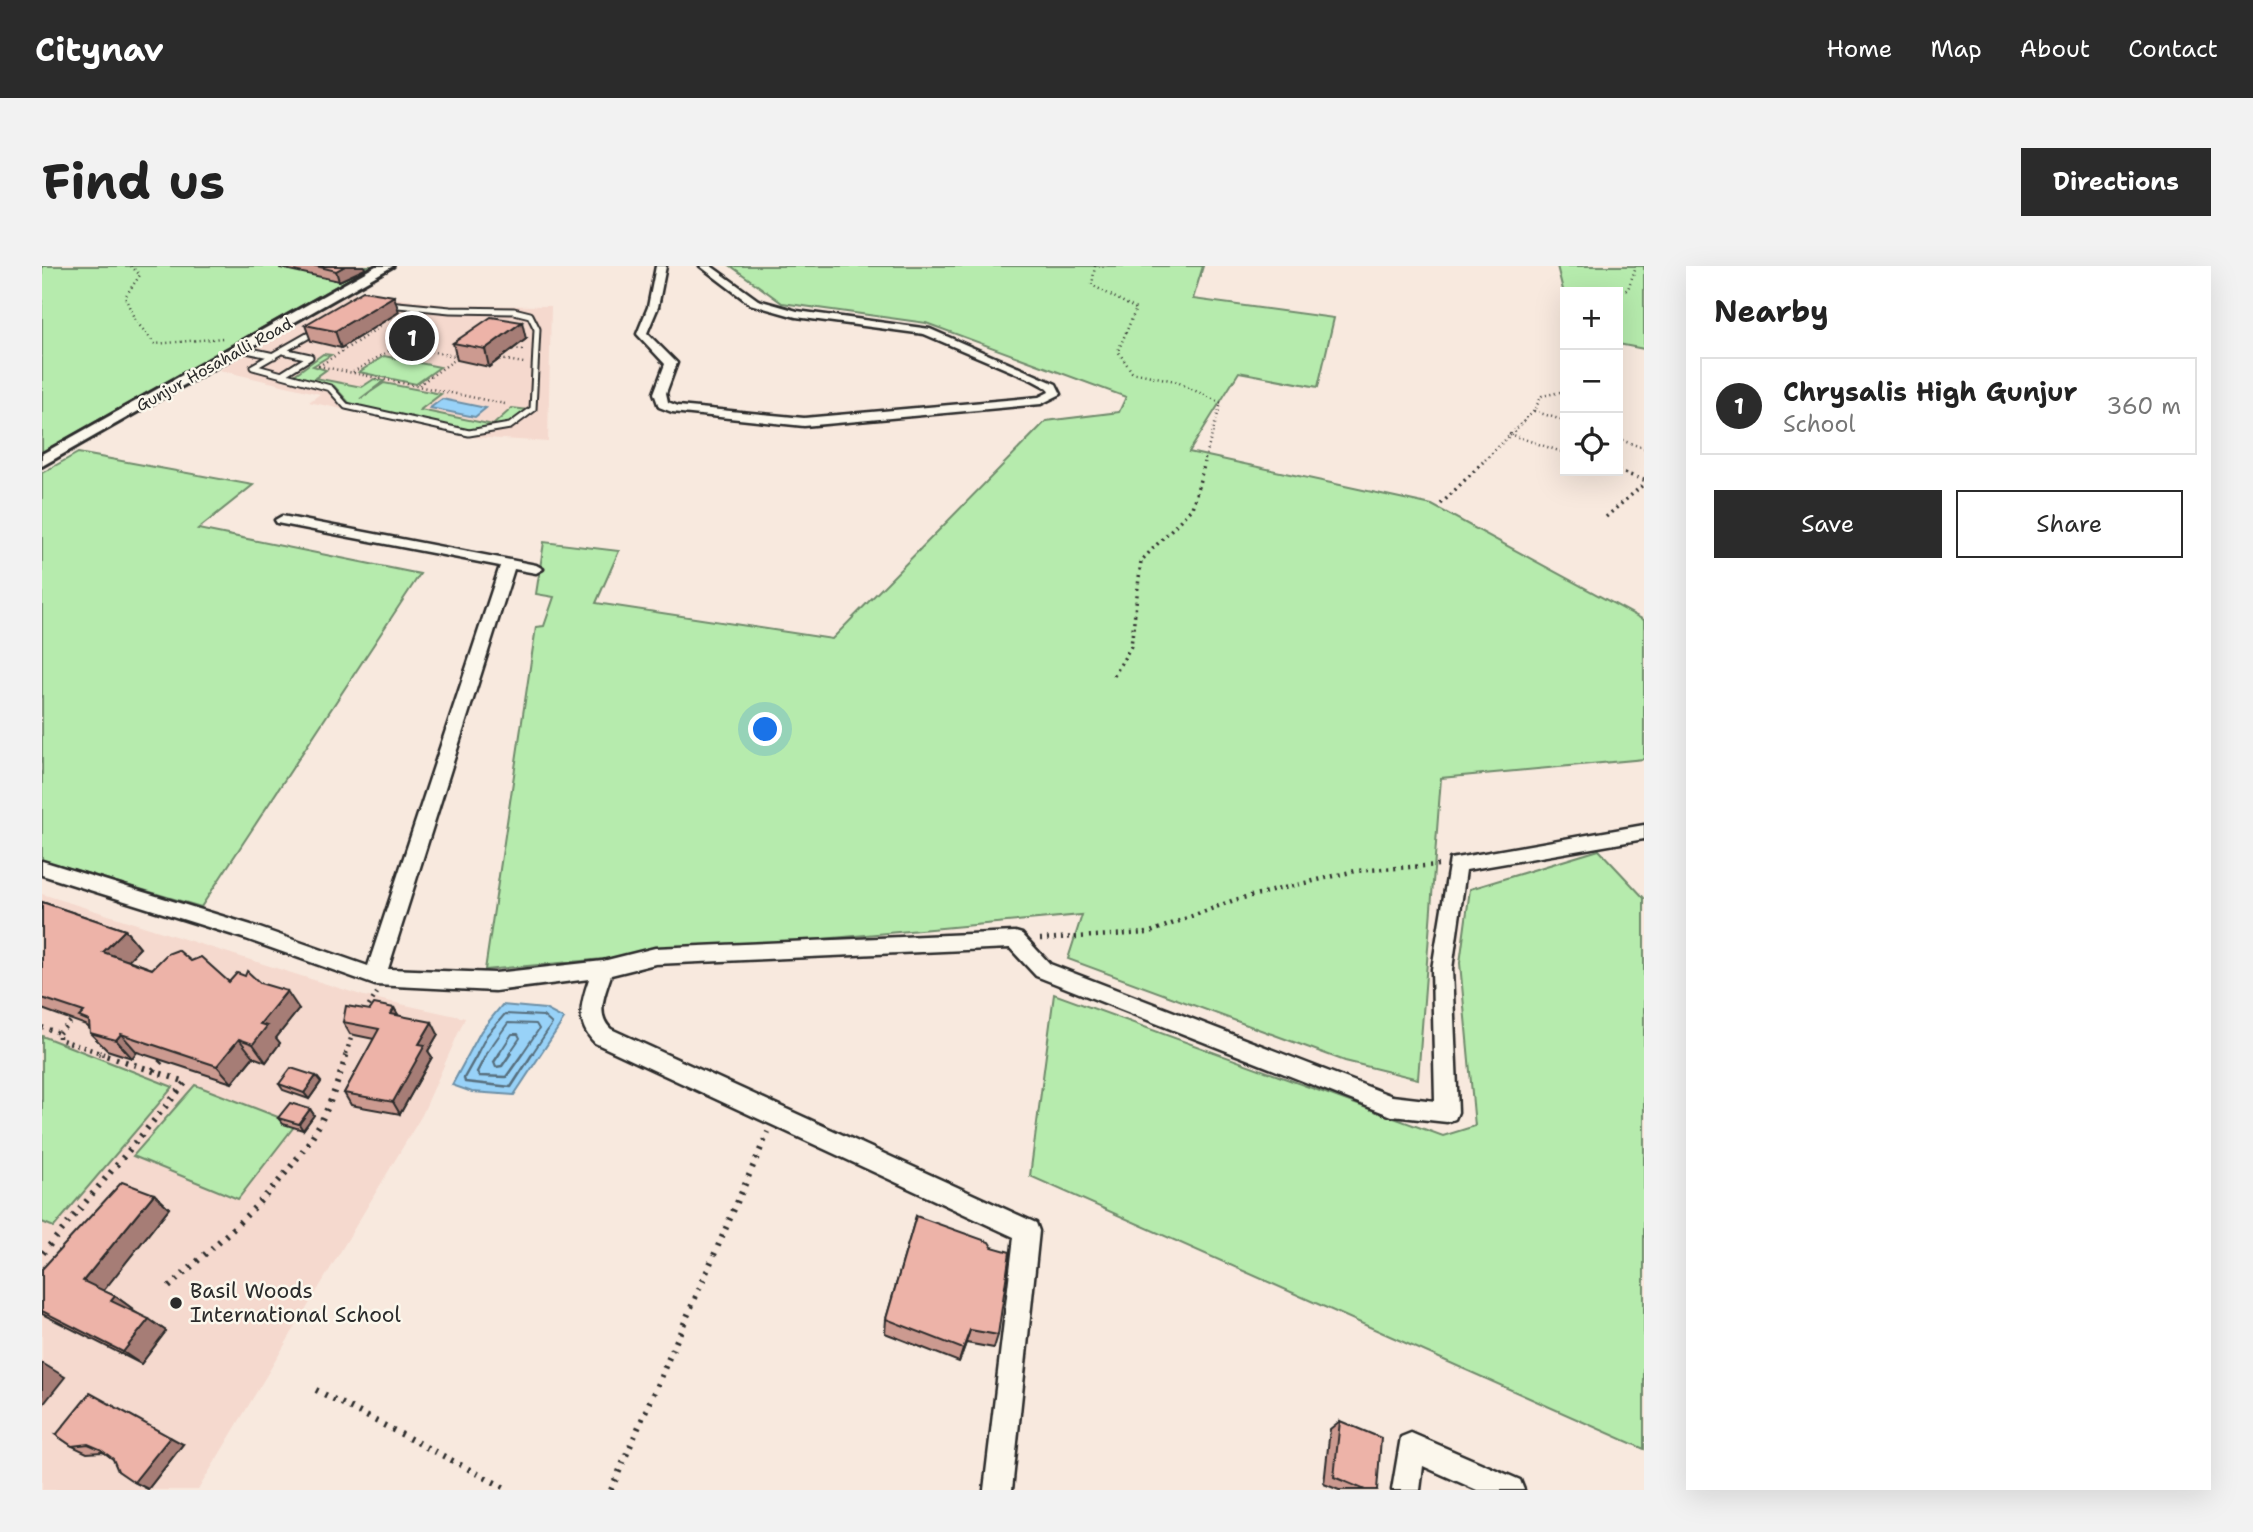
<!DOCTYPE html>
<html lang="en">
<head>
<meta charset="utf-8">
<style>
  body { margin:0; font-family:"Shantell Sans",sans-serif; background:#f2f2f2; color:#222 }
  .controls { position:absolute; right:21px; top:21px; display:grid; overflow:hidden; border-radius:0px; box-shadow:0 7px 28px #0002 }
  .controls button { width:63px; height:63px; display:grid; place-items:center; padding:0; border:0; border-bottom:2px solid #e0e0e0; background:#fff; color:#222; font:35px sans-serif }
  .you { position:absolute; left:724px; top:464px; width:24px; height:24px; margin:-18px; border:5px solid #fff; border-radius:50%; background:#1a73e8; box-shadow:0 0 0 10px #1a73e833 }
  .badge { display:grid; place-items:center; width:46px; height:46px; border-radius:50%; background:#2b2b2b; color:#fff; font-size:23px; font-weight:700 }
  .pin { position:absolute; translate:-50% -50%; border:4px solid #fff; box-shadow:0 2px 7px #0006 }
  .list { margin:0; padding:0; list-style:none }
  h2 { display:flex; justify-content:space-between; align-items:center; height:91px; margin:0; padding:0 28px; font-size:30px }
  h2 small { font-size:23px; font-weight:400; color:#767676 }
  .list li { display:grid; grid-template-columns:46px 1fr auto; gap:21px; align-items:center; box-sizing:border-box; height:98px; margin:0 14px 14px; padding:0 14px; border:2px solid #e0e0e0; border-radius:0px }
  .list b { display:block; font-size:26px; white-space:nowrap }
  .list p { margin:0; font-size:23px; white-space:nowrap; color:#767676 }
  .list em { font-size:23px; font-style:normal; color:#767676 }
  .actions { display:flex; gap:14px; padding:21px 28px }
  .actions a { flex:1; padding:16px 0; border:2px solid #2b2b2b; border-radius:0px; text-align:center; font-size:24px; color:#2b2b2b }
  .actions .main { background:#2b2b2b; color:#fff }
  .icon { flex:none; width:38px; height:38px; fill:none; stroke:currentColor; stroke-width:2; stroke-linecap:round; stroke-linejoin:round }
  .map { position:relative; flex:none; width:1602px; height:1224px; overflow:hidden; border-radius:0px }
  header { display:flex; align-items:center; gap:42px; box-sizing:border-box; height:98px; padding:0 35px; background:#2b2b2b; color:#fff }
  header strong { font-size:33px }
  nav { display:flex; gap:38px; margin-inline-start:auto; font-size:24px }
  .intro { display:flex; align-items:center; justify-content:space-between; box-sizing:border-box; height:168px; padding:0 42px }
  h1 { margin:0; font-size:49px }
  .button { padding:18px 32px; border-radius:0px; background:#2b2b2b; color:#fff; font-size:24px; font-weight:700 }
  main { display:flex; gap:42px; padding:0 42px }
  aside { flex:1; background:#fff; border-radius:0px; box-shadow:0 7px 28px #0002 }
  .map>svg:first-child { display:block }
  .built { fill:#f5d9ce }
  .green { fill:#b6ebad; stroke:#708b6c; stroke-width:2 }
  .water { fill:#98d2f8; stroke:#6c8fa6; stroke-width:2 }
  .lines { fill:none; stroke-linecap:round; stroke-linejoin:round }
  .shore-far1 { stroke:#576e7d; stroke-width:2 }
  .shore { stroke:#576e7d; stroke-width:2.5 }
  .lane-casing { stroke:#2b2b2b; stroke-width:9 }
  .street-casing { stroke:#2b2b2b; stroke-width:5 }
  .secondary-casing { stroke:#2b2b2b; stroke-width:6 }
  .path-far3 { stroke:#2b2b2b; stroke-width:2.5; stroke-dasharray:1 3.5; stroke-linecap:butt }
  .path-far2 { stroke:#2b2b2b; stroke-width:3.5; stroke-dasharray:2 4.5; stroke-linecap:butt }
  .path-far1 { stroke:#2b2b2b; stroke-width:4.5; stroke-dasharray:2 5; stroke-linecap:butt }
  .path { stroke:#2b2b2b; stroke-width:6; stroke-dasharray:2.5 7; stroke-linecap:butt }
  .lane { stroke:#fbf7ec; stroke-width:5 }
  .street { fill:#fbf7ec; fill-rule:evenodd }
  .secondary { fill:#fbf7ec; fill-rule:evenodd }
  .wall { fill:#cc9a90; stroke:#2b2b2b; stroke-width:2 }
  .shaded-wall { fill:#a67d76; stroke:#2b2b2b; stroke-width:2 }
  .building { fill:#edb3a8; stroke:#2b2b2b; stroke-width:2 }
  .poi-dot { fill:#2b2b2b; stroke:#fbf7ec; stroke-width:2.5 }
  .labels { text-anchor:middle; stroke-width:5; stroke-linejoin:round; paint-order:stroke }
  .far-street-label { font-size:16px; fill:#2b2b2b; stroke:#fbf7ec }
  .near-poi-label { font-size:21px; fill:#2b2b2b; stroke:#fbf7ec; text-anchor:start }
</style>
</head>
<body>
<header>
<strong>Citynav</strong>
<nav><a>Home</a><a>Map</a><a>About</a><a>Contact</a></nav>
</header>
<div class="intro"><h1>Find us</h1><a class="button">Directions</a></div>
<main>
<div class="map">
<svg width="1602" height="1224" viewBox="0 0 1602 1224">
  <rect width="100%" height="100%" fill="#f8e9de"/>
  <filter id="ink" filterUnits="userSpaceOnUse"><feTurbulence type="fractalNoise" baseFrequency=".0143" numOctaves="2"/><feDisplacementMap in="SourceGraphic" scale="14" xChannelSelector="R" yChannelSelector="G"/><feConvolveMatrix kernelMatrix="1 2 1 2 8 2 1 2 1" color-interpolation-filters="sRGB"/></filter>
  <g filter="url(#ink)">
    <!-- built -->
    <path class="built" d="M 311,27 L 407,39 L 509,40 L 506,176 L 430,171 L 267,136 L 278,128 L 177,104 Z
      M 0,628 L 322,730 L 423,752 L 380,849 L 156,1224 L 0,1224 Z"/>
    <!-- green -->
    <path class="green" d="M 0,0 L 330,0 L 0,186 Z
      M 689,0 L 1161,0 L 1151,33 L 1292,52 L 1276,121 L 1197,106 L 1147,186 L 1390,239 L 1602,354 L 1602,493 L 1399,512 L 1376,813 L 1303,795 L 1026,693 L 1040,649 L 443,704 L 494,361 L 502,360 L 512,331 L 494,328 L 502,276 L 577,285 L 554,337 L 790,373 L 1004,155 L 1077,146 L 1084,131 L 884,57 L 740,37 Z
      M 1515,0 L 1602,0 L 1602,83 L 1576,78 L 1576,26 L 1523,26 L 1523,32 Z
      M 281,88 L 289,89 L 271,100 L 284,104 L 273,112 L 320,121 L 332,113 L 342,115 L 318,133 L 342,117 L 399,128 L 378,144 L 451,159 L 470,142 L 487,144 L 468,157 L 427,164 L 309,139 L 292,120 L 252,109 Z
      M 342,90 L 398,101 L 374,118 L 317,106 Z
      M 36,187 L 211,219 L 156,263 L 378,308 L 159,641 L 0,594 L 0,207 Z
      M 1557,584 L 1602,632 L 1602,1183 L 988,910 L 1012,728 L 1401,870 L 1433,860 L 1418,697 L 1428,623 Z
      M 0,770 L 131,821 L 12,961 L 0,956 Z
      M 153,819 L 254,858 L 196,933 L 91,890 Z"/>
    <!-- water -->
    <path class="water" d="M 400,133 L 444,142 L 433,151 L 388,142 Z
      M 460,739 L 503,743 L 522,753 L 472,829 L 430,826 L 410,819 L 439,765 Z"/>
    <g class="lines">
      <!-- shore-far1 -->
      <path class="shore-far1" d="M 435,788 L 445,769 L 463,748 L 501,750 L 510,758 L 490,788
        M 444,788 L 466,757 L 494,758 L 497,763 L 480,788
        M 457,788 L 470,768 L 476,768 L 478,772 L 467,788"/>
      <!-- shore -->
      <path class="shore" d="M 436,787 L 422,812 L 423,816 L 469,821 L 491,787
        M 445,787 L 435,806 L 437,810 L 464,811 L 481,787
        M 458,787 L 452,796 L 454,801 L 460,800 L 469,787"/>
      <!-- lane casing -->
      <g class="lane-casing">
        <path id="lane" d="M 325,36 L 408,44 L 472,45 L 488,49 L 495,63 L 491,143 L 468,160 L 427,167 L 304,140 L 288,122 L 211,101 Z
          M 200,83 L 232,90
          M 241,85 L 268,91 L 241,108"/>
      </g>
      <!-- street casing -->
      <g class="street-casing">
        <path id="street" d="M 614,0 L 624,0 L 616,41 L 605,67 L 635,97 L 624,127 L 626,136 L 636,140 L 762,152 L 997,131 L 1007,126 L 1005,122 L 990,114 L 882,68 L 754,51 L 708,38 L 658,0 L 669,0 L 716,34 L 755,45 L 888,63 L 1014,118 L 1019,128 L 999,138 L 762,160 L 630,146 L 617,141 L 612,127 L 623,98 L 595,68 L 606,41 Z
          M 240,250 L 494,299 L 501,303 L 494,307 L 472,303 L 346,703 L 453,707 L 561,695 L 613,682 L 973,666 L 980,668 L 1008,698 L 1350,830 L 1393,835 L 1390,703 L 1408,593 L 1602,559 L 1602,573 L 1424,604 L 1410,703 L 1416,846 L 1413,853 L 1405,856 L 1350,850 L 994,710 L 968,682 L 613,698 L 569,709 C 563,728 553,748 569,763 L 994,957 L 997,965 L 970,1224 L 942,1224 L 972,971 L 553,777 C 533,757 539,737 547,713 L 453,725 L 333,719 L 204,673 L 0,609 L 0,595 L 209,659 L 326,700 L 458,300 L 235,257 L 233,254 Z
          M 1369,1167 L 1478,1214 L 1482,1224 L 1435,1224 L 1381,1200 L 1378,1224 L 1350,1224 L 1359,1171 Z"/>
      </g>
      <!-- secondary casing -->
      <g class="secondary-casing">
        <path id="secondary" d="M 334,0 L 351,0 L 0,200 L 0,188 Z"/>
      </g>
      <!-- path-far3 -->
      <path class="path-far3" d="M 89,0 L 98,9 L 83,31 L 93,54 L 113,78 L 181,72
        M 1053,0 L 1050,19 L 1094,43 L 1076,85 L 1090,106 L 1133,115 L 1179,137 L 1162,197
        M 1576,29 L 1586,23 L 1594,0
        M 338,61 L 277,100 L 463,138
        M 471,83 L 482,84
        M 458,93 L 482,97
        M 311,106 L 357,79 L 417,91 L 375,120
        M 1492,145 L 1523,155
        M 1467,168 L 1523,187
        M 1576,173 L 1602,182
        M 1440,197 L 1491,146 L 1500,130 L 1523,125"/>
      <!-- path-far2 -->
      <path class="path-far2" d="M 1576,205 L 1602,214
        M 1399,238 L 1441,196
        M 1564,251 L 1602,218
        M 1072,410 L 1089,380 L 1099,295 L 1150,242 L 1163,196"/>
      <!-- path-far1 -->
      <path class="path-far1" d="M 998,673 L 1106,667 L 1192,634 L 1313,605 L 1396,599
        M 323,746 L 335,727
        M 0,761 L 17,767 L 17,773 L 62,788
        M 17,767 L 34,750
        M 304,788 L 311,766"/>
      <!-- path -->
      <path class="path" d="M 111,804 L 123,791
        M 1,987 L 144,816 L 57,787
        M 127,1021 C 180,972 239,924 276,861 C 289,838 297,812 305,787
        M 274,1124 L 467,1224
        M 569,1224 L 726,866"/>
      <!-- lane -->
      <use href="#lane" class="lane"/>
      <!-- street -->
      <use href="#street" class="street"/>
      <!-- secondary -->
      <use href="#secondary" class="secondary"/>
    </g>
    <!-- wall -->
    <path class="wall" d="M 238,0 L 322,0 L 323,3 L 297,15 L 238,2 Z
      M 357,46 L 299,82 L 269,75 L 263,59 Z
      M 484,73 L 447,101 L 415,94 L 411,77 Z
      M 0,636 L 83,664 L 98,682 L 86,694 L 110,703 L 149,695 L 187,716 L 218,717 L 257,743 L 234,772 L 238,777 L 224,796 L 211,791 L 190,817 L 95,786 L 90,792 L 65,784 L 48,767 L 48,763 L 44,759 L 0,743 Z
      M 352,742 L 357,750 L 396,768 L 386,785 L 390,791 L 358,848 L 309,839 L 302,827 L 332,773 L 308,768 L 301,756 L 328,744 Z
      M 274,810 L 279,816 L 267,833 L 241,824 L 237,818 Z
      M 268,843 L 272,849 L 261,864 L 241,858 L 236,852 Z
      M 112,928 L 127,942 L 61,1025 L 73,1030 L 91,1043 L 90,1044 L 124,1065 L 99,1098 L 0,1048 L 0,1003 Z
      M 874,950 L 956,1069 L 952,1082 L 924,1077 L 917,1096 L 843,1067 L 844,1053 Z
      M 1298,1155 L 1335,1224 L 1297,1224 L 1282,1218 L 1288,1163 Z
      M 14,1169 L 141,1178 L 106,1223 L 92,1216 L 71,1193 L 63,1187 L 60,1186 L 45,1187 L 30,1180 Z"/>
    <!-- shaded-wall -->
    <path class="shaded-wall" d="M 303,0 L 322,0 L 323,3 L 297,15 L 294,5 Z
      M 352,30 L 357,46 L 299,82 L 293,65 Z
      M 480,56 L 484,73 L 447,101 L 443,83 Z
      M 83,664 L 98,682 L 77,704 L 61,686 Z
      M 245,725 L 257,743 L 234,772 L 238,777 L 224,796 L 211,778 L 218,758 Z
      M 352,742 L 359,754 L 349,748 Z
      M 390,756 L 396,768 L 386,785 L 390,791 L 358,848 L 351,836 L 377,778 Z
      M 79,768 L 95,786 L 90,792 L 74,774 Z
      M 197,773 L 211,791 L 190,817 L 175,800 Z
      M 274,810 L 279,816 L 267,833 L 262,827 Z
      M 268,843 L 272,849 L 261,864 L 257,858 Z
      M 112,928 L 127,942 L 59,1028 L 41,1015 Z
      M 73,1030 L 91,1043 L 87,1047 L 69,1035 Z
      M 107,1053 L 124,1065 L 99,1098 L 81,1086 Z
      M 928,1064 L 924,1077 L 917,1096 L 921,1083 Z
      M 0,1097 L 23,1111 L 0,1140 Z
      M 128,1171 L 141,1178 L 106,1223 L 92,1216 Z"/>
    <!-- building -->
    <path class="building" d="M 274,0 L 303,0 L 294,5 Z
      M 321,25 L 352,30 L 293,65 L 263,59 Z
      M 449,51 L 480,56 L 443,83 L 411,77 Z
      M 0,636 L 83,664 L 61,686 L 110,703 L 125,688 L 136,684 L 149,695 L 159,691 L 187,716 L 195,707 L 203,710 L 205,705 L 218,717 L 245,725 L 218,758 L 225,760 L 211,778 L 197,773 L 175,800 L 79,768 L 74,774 L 48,767 L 47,755 L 37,751 L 42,746 L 0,732 Z
      M 332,738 L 352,742 L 349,748 L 390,756 L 377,778 L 383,779 L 351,836 L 302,827 L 337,763 L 301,756 L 304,740 L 328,744 Z
      M 249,802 L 274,810 L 262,827 L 237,818 Z
      M 248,837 L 268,843 L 257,858 L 236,852 Z
      M 80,916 L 112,928 L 41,1015 L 73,1030 L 69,1035 L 107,1053 L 81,1086 L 0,1045 L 0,1003 Z
      M 874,950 L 947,976 L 950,981 L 968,986 L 956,1069 L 928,1064 L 921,1083 L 844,1053 Z
      M 48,1127 L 128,1171 L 92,1216 L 76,1205 L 71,1193 L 58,1183 L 46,1178 L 30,1180 L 14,1169 Z
      M 1298,1155 L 1339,1172 L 1335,1224 L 1323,1224 L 1292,1211 Z"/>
  </g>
  <!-- markers -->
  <circle class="poi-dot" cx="134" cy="1037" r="7"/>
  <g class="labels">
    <!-- far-street labels -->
    <g class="far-street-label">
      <text transform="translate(172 98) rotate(-29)" y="6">Gunjur Hosahalli Road</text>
    </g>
    <!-- near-poi labels -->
    <g class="near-poi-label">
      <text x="148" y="1032">Basil Woods<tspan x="148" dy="24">International School</tspan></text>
    </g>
  </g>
</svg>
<div class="controls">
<button>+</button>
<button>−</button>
<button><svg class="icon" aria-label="locate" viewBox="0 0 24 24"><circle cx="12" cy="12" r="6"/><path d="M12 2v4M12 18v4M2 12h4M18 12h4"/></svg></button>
</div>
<div class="you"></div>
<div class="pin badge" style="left:370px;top:72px">1</div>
</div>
<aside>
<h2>Nearby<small></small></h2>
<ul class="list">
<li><span class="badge">1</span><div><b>Chrysalis High Gunjur</b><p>School</p></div><em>360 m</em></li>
</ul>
<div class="actions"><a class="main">Save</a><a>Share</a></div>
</aside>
</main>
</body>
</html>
